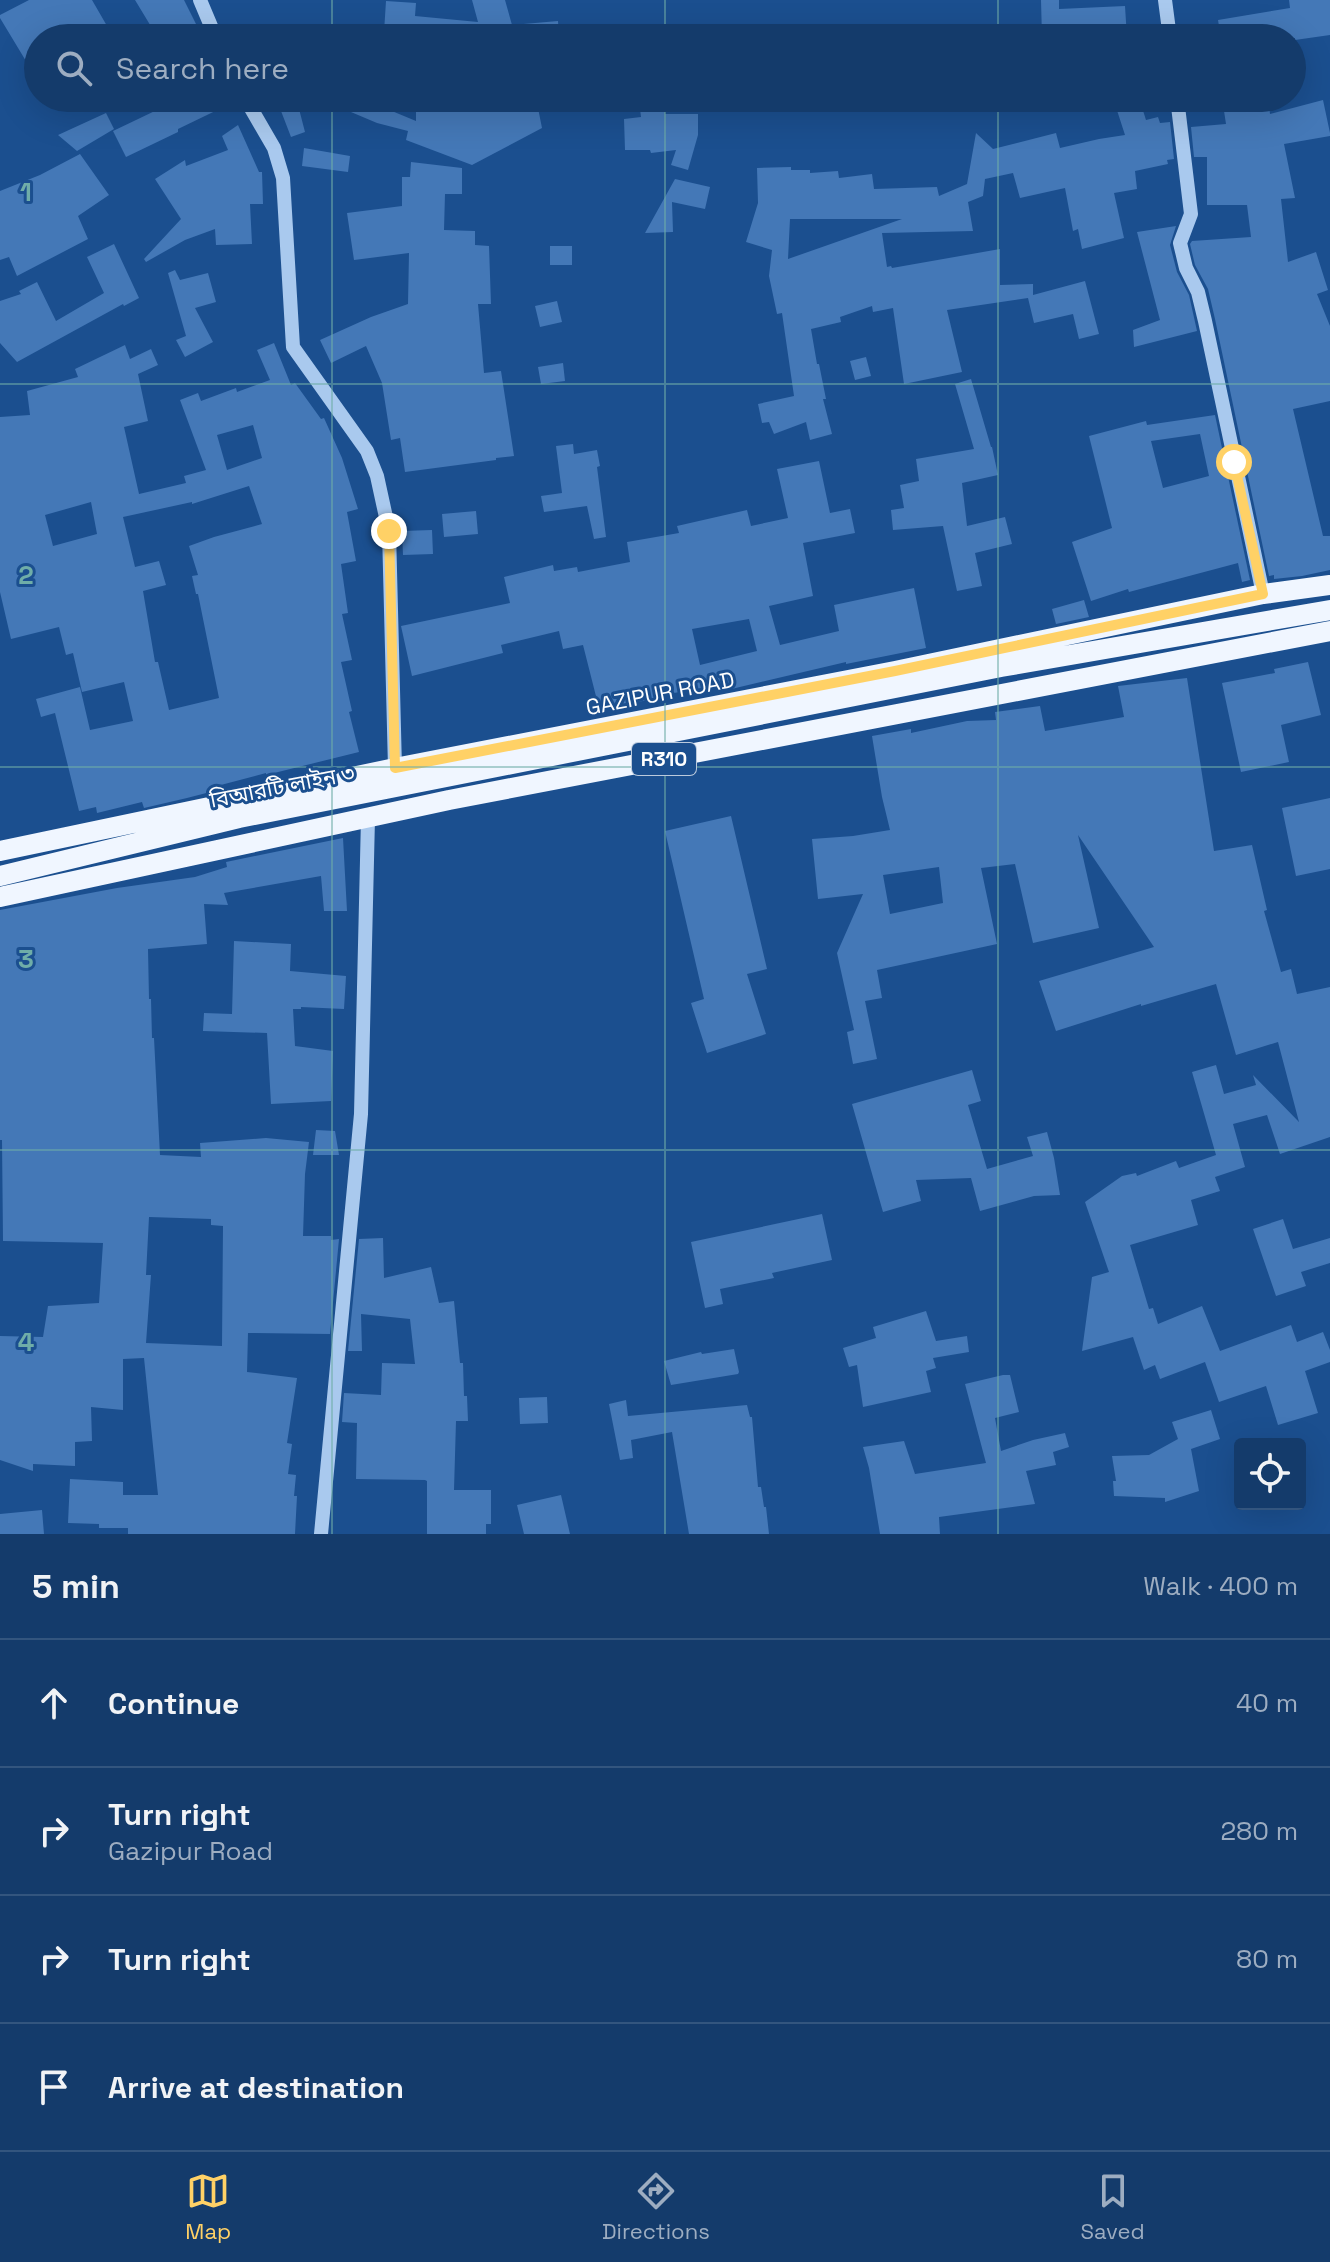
<!DOCTYPE html>
<html lang="en">
<head>
<meta charset="utf-8">
<style>
  body { margin:0; font-family:"Space Grotesk","Noto Sans Bengali",sans-serif; background:#1d4271; color:#f1f3f6 }
  .controls { position:absolute; right:24px; bottom:24px; display:grid; overflow:hidden; border-radius:8px; box-shadow:0 8px 32px #0002 }
  .controls button { width:72px; height:72px; display:grid; place-items:center; padding:0; border:0; border-bottom:2px solid #33557e; background:#143b6b; color:#f1f3f6; font:40px sans-serif }
  .stop { position:absolute; width:24px; height:24px; margin:-18px; border:6px solid #ffd166; border-radius:50%; background:#fff }
  .stop.end { background:#ffd166; border-color:#fff; box-shadow:0 2px 8px #0008 }
  .list { margin:0; padding:0; list-style:none }
  h2 { display:flex; justify-content:space-between; align-items:center; height:104px; margin:0; padding:0 32px; font-size:34px }
  h2 small { font-size:26px; font-weight:400; color:#9dadc1 }
  .list li { display:grid; grid-template-columns:52px 1fr auto; gap:24px; align-items:center; box-sizing:border-box; height:128px; padding:0 32px; border-top:2px solid #33557e }
  .list b { display:block; font-size:30px; white-space:nowrap }
  .list p { margin:0; font-size:26px; white-space:nowrap; color:#9dadc1 }
  .list em { font-size:26px; font-style:normal; color:#9dadc1 }
  .icon { flex:none; width:44px; height:44px; fill:none; stroke:currentColor; stroke-width:2; stroke-linecap:round; stroke-linejoin:round }
  .map { position:relative; flex:none; width:1330px; height:1534px; overflow:hidden }
  .search { position:absolute; background:#143b6b; box-shadow:0 8px 32px #0002; left:24px; right:24px; top:24px; height:88px; display:flex; align-items:center; gap:20px; box-sizing:border-box; padding:0 28px; border-radius:44px; color:#9dadc1; font-size:30px }
  .sheet { height:616px; background:#143b6b }
  nav { display:flex; justify-content:space-around; align-items:center; box-sizing:border-box; height:112px; border-top:2px solid #33557e; background:#143b6b; font-size:22px; color:#9dadc1 }
  nav a { display:grid; justify-items:center; gap:4px }
  nav .on { color:#ffd166 }
  .map>svg:first-child { display:block }
  .building { fill:#4478b7; fill-rule:evenodd }
  .lines { fill:none; stroke-linecap:round; stroke-linejoin:round }
  .minor { stroke:#a9c9ee; stroke-width:14 }
  .major { stroke:#f0f6ff; stroke-width:20 }
  .route { stroke:#ffd166; stroke-width:10 }
  .grid { fill:none; stroke:#6fada8; stroke-width:2; stroke-opacity:0.55 }
  .labels { text-anchor:middle; stroke-width:6; stroke-linejoin:round; paint-order:stroke }
  .shield { fill:#1b4f8f; stroke:#bbcadd; stroke-width:2 }
  .shield-label { font-size:20px; font-weight:bold; fill:#fff }
  .street-label { font-size:22px; fill:#fff; stroke:#1b4f8f }
  .grid-label { font-size:26px; text-anchor:middle; font-weight:bold; fill:#6fada8; stroke:#1b4f8f; stroke-width:6; stroke-linejoin:round; paint-order:stroke }
</style>
</head>
<body>
<div class="map">
<svg width="1330" height="1534" viewBox="0 0 1330 1534">
  <rect width="100%" height="100%" fill="#1b4f8f"/>
  <!-- building -->
  <path class="building" d="M 29,0 L 92,0 L 114,38 L 38,38 L 38,81 L 0,18 L 0,15 Z
    M 135,0 L 184,0 L 203,38 L 158,38 Z
    M 472,0 L 505,0 L 512,25 L 558,21 L 559,38 L 507,38 L 507,30 L 472,38 L 384,32 L 386,1 L 416,3 L 415,16 L 478,22 Z
    M 1041,0 L 1059,0 L 1059,9 L 1125,6 L 1127,38 L 1042,38 Z
    M 1289,0 L 1330,0 L 1330,35 L 1295,40 L 1295,38 L 1221,38 L 1218,20 L 1290,8 Z
    M 182,98 L 235,98 L 236,101 L 178,129 L 178,132 L 126,157 L 113,131 Z
    M 334,98 L 352,98 L 375,104 L 416,121 L 416,98 L 472,98 L 472,109 L 536,98 L 542,128 L 472,165 L 406,140 L 408,131 L 377,123 L 332,104 Z
    M 664,98 L 665,114 L 698,114 L 698,135 L 688,170 L 671,165 L 676,150 L 651,153 L 650,150 L 625,150 L 624,119 L 641,117 L 639,101 Z
    M 1113,98 L 1139,98 L 1146,120 L 1158,117 L 1160,123 L 1170,122 L 1174,159 L 1167,160 L 1168,164 L 1135,171 L 1137,189 L 1114,193 L 1124,238 L 1082,249 L 1078,229 L 1073,231 L 1065,188 L 1020,198 L 1013,173 L 985,179 L 983,196 L 968,202 L 973,231 L 882,233 L 887,267 L 891,266 L 892,268 L 1000,249 L 1000,285 L 1033,284 L 1033,295 L 1085,281 L 1099,334 L 1079,339 L 1073,314 L 1034,323 L 1028,298 L 947,310 L 962,372 L 904,384 L 893,308 L 873,312 L 872,306 L 840,317 L 841,322 L 811,329 L 817,364 L 819,364 L 826,399 L 823,399 L 832,434 L 810,440 L 806,422 L 774,434 L 769,422 L 762,423 L 758,404 L 794,396 L 782,313 L 777,314 L 769,276 L 772,250 L 746,242 L 758,203 L 757,168 L 791,167 L 791,170 L 810,170 L 810,173 L 838,171 L 839,178 L 872,174 L 874,189 L 937,187 L 939,196 L 967,184 L 976,133 L 993,149 L 1056,133 L 1060,148 L 1099,139 L 1125,135 ZM 790,219 L 902,219 L 788,259 Z
    M 1222,98 L 1268,98 L 1270,114 L 1323,100 L 1330,133 L 1330,136 L 1284,144 L 1295,198 L 1281,199 L 1288,262 L 1316,252 L 1328,290 L 1317,294 L 1330,326 L 1330,401 L 1293,409 L 1323,536 L 1330,536 L 1330,570 L 1302,576 L 1274,579 L 1274,575 L 1269,576 L 1215,319 L 1208,289 L 1195,265 L 1190,244 L 1192,241 L 1251,237 L 1247,205 L 1207,205 L 1207,157 L 1194,157 L 1191,127 L 1226,124 Z
    M 298,105 L 305,132 L 291,137 L 281,111 Z
    M 106,113 L 114,129 L 77,151 L 58,135 Z
    M 238,125 L 259,172 L 262,172 L 263,204 L 250,204 L 252,244 L 216,245 L 215,229 L 185,240 L 146,262 L 144,259 L 181,219 L 155,179 L 185,160 L 186,166 L 228,150 L 222,136 Z
    M 304,148 L 350,156 L 348,172 L 302,166 Z
    M 80,154 L 109,195 L 78,216 L 88,239 L 17,276 L 9,257 L 0,260 L 0,191 L 40,175 Z
    M 411,162 L 462,168 L 462,194 L 445,194 L 444,230 L 475,231 L 475,245 L 489,246 L 491,304 L 478,304 L 484,373 L 501,371 L 514,456 L 496,458 L 496,460 L 405,472 L 400,438 L 391,440 L 382,383 L 366,346 L 331,363 L 320,340 L 371,317 L 408,304 L 409,253 L 354,260 L 347,213 L 402,206 L 402,177 L 410,177 Z
    M 675,179 L 710,187 L 705,209 L 672,202 L 673,232 L 645,233 Z
    M 1176,226 L 1170,245 L 1177,272 L 1189,295 L 1197,331 L 1134,347 L 1133,330 L 1160,320 L 1137,232 Z
    M 114,244 L 139,298 L 124,306 L 123,304 L 17,362 L 0,343 L 0,301 L 21,294 L 19,291 L 37,282 L 56,321 L 104,293 L 87,257 Z
    M 550,246 L 572,246 L 572,265 L 550,265 Z
    M 175,270 L 180,280 L 208,273 L 216,302 L 195,308 L 213,342 L 185,357 L 176,340 L 186,336 L 168,273 Z
    M 557,301 L 562,322 L 540,327 L 535,306 Z
    M 274,343 L 291,385 L 295,383 L 321,419 L 324,418 L 342,458 L 358,509 L 347,512 L 356,561 L 341,564 L 348,613 L 342,614 L 352,660 L 341,662 L 352,711 L 349,712 L 359,752 L 266,775 L 266,773 L 217,786 L 218,790 L 187,798 L 144,808 L 142,802 L 97,813 L 96,807 L 79,811 L 55,713 L 41,717 L 36,699 L 80,687 L 90,730 L 133,721 L 124,682 L 82,692 L 73,653 L 66,655 L 59,627 L 11,639 L 0,592 L 0,417 L 30,415 L 27,391 L 78,377 L 75,369 L 125,345 L 130,359 L 151,349 L 158,365 L 138,374 L 148,421 L 124,427 L 139,494 L 186,483 L 184,476 L 206,470 L 180,400 L 198,393 L 201,401 L 236,388 L 237,392 L 270,380 L 257,350 ZM 253,425 L 262,458 L 227,470 L 217,435 ZM 249,486 L 262,524 L 214,537 L 189,546 L 198,575 L 192,576 L 196,594 L 198,594 L 219,698 L 169,710 L 158,662 L 155,662 L 143,591 L 166,585 L 159,561 L 135,567 L 123,517 L 192,502 L 192,504 ZM 91,502 L 97,534 L 53,546 L 45,515 Z
    M 866,357 L 871,376 L 855,380 L 850,361 Z
    M 563,363 L 565,381 L 541,384 L 538,367 Z
    M 971,379 L 991,447 L 992,447 L 998,475 L 962,483 L 967,526 L 1005,517 L 1012,544 L 975,553 L 982,586 L 957,591 L 943,526 L 893,530 L 891,510 L 904,508 L 900,485 L 919,481 L 916,459 L 974,449 L 955,384 Z
    M 1215,415 L 1250,580 L 1242,582 L 1238,563 L 1129,592 L 1128,589 L 1091,601 L 1072,542 L 1112,528 L 1089,436 L 1146,421 L 1147,425 ZM 1200,434 L 1209,476 L 1163,488 L 1151,441 Z
    M 573,444 L 574,454 L 597,450 L 600,466 L 597,467 L 606,537 L 594,539 L 587,506 L 544,512 L 541,496 L 562,493 L 556,446 Z
    M 819,461 L 830,513 L 850,509 L 855,533 L 803,543 L 813,596 L 769,606 L 780,645 L 839,631 L 834,605 L 914,588 L 926,648 L 846,664 L 846,662 L 723,691 L 722,684 L 674,693 L 600,712 L 583,645 L 563,649 L 559,631 L 501,645 L 503,653 L 412,676 L 401,626 L 510,603 L 504,577 L 553,565 L 554,571 L 577,567 L 578,572 L 630,562 L 627,542 L 679,533 L 677,526 L 747,510 L 751,526 L 788,518 L 777,469 ZM 749,619 L 757,651 L 700,665 L 692,629 Z
    M 476,511 L 478,534 L 444,537 L 442,514 Z
    M 432,530 L 433,554 L 403,555 L 402,531 Z
    M 1084,600 L 1089,617 L 1056,624 L 1052,609 Z
    M 1308,662 L 1321,715 L 1281,725 L 1289,762 L 1241,772 L 1222,683 L 1275,673 L 1274,669 Z
    M 1187,678 L 1214,851 L 1252,845 L 1267,910 L 1264,911 L 1281,972 L 1291,969 L 1297,994 L 1330,987 L 1330,1137 L 1280,1154 L 1267,1115 L 1233,1124 L 1245,1167 L 1215,1177 L 1220,1191 L 1191,1200 L 1198,1225 L 1130,1245 L 1149,1309 L 1153,1308 L 1158,1324 L 1202,1306 L 1220,1351 L 1291,1325 L 1297,1342 L 1323,1332 L 1330,1350 L 1330,1362 L 1305,1371 L 1318,1413 L 1278,1425 L 1266,1386 L 1219,1402 L 1205,1362 L 1160,1379 L 1155,1365 L 1144,1370 L 1133,1337 L 1082,1351 L 1092,1277 L 1109,1272 L 1085,1202 L 1122,1176 L 1136,1173 L 1137,1176 L 1176,1161 L 1179,1168 L 1216,1155 L 1192,1072 L 1216,1065 L 1224,1094 L 1256,1085 L 1253,1075 L 1299,1122 L 1278,1042 L 1236,1055 L 1216,984 L 1141,1006 L 1141,1004 L 1056,1031 L 1039,981 L 1154,947 L 1078,835 L 1099,928 L 1033,943 L 1015,864 L 981,868 L 997,944 L 877,970 L 882,998 L 865,1001 L 877,1059 L 853,1064 L 847,1032 L 854,1030 L 837,953 L 863,894 L 818,899 L 812,839 L 853,836 L 890,830 L 882,797 L 872,736 L 911,729 L 911,733 L 967,721 L 996,720 L 995,712 L 1040,706 L 1045,731 L 1124,717 L 1118,686 ZM 939,867 L 943,903 L 890,914 L 883,875 Z
    M 1330,798 L 1330,869 L 1296,876 L 1282,808 Z
    M 731,816 L 767,969 L 747,974 L 766,1034 L 707,1053 L 691,1003 L 704,999 L 665,831 Z
    M 343,838 L 347,911 L 324,911 L 321,876 L 224,893 L 228,905 L 204,904 L 207,944 L 148,949 L 149,999 L 151,999 L 152,1038 L 154,1038 L 160,1155 L 201,1157 L 200,1143 L 266,1138 L 309,1142 L 305,1174 L 303,1236 L 331,1236 L 331,1240 L 339,1239 L 330,1334 L 248,1333 L 247,1372 L 297,1378 L 287,1443 L 292,1444 L 288,1474 L 296,1475 L 294,1496 L 297,1496 L 295,1534 L 128,1534 L 128,1528 L 99,1528 L 99,1524 L 68,1523 L 70,1479 L 123,1482 L 123,1495 L 158,1495 L 144,1358 L 123,1359 L 123,1410 L 91,1407 L 92,1441 L 75,1442 L 75,1466 L 33,1464 L 33,1471 L 0,1460 L 0,1336 L 43,1337 L 48,1306 L 99,1303 L 103,1243 L 3,1241 L 2,1140 L 0,1140 L 0,910 L 117,888 L 195,877 L 227,867 L 226,862 ZM 149,1217 L 211,1219 L 211,1225 L 223,1226 L 222,1346 L 146,1343 L 151,1275 L 146,1275 Z
    M 234,941 L 291,944 L 290,971 L 346,976 L 344,1009 L 301,1007 L 301,1009 L 293,1009 L 295,1046 L 333,1051 L 331,1101 L 271,1104 L 267,1033 L 203,1031 L 204,1013 L 232,1014 Z
    M 972,1070 L 981,1101 L 968,1105 L 987,1169 L 1033,1156 L 1027,1137 L 1047,1132 L 1054,1158 L 1060,1195 L 1034,1196 L 980,1211 L 971,1178 L 916,1180 L 921,1201 L 883,1212 L 852,1104 Z
    M 316,1130 L 335,1131 L 339,1155 L 313,1155 Z
    M 822,1214 L 832,1260 L 772,1273 L 774,1278 L 720,1289 L 723,1304 L 705,1308 L 691,1242 Z
    M 1283,1219 L 1293,1249 L 1330,1238 L 1330,1263 L 1301,1272 L 1306,1286 L 1276,1296 L 1253,1229 Z
    M 383,1238 L 384,1278 L 431,1267 L 439,1303 L 454,1301 L 460,1363 L 463,1363 L 464,1396 L 467,1396 L 468,1421 L 456,1421 L 454,1490 L 491,1490 L 491,1524 L 486,1524 L 486,1534 L 427,1534 L 427,1481 L 425,1480 L 356,1479 L 357,1423 L 342,1422 L 344,1393 L 381,1395 L 382,1363 L 415,1364 L 410,1319 L 361,1314 L 362,1351 L 348,1351 L 359,1239 Z
    M 926,1311 L 936,1341 L 967,1336 L 969,1352 L 933,1358 L 936,1368 L 926,1371 L 931,1392 L 863,1407 L 857,1365 L 849,1367 L 843,1348 L 876,1338 L 873,1327 Z
    M 734,1349 L 739,1372 L 738,1374 L 671,1385 L 664,1361 L 701,1352 L 702,1354 Z
    M 1003,1375 L 1010,1375 L 1019,1412 L 995,1418 L 1001,1451 L 1033,1440 L 1065,1433 L 1069,1447 L 1053,1452 L 1056,1465 L 1026,1471 L 1035,1504 L 939,1517 L 940,1534 L 880,1534 L 869,1468 L 863,1447 L 904,1441 L 915,1474 L 986,1463 L 965,1384 Z
    M 547,1397 L 548,1423 L 520,1424 L 519,1398 Z
    M 626,1400 L 628,1416 L 747,1405 L 750,1417 L 752,1417 L 758,1487 L 761,1487 L 764,1507 L 766,1507 L 769,1534 L 689,1534 L 672,1432 L 631,1440 L 633,1458 L 620,1460 L 609,1404 Z
    M 1211,1410 L 1220,1439 L 1191,1449 L 1199,1491 L 1165,1502 L 1165,1498 L 1114,1496 L 1113,1481 L 1116,1481 L 1112,1456 L 1149,1455 L 1178,1439 L 1172,1422 Z
    M 561,1495 L 570,1534 L 524,1534 L 517,1505 Z
    M 42,1510 L 44,1534 L 0,1534 L 0,1514 Z"/>
  <g class="lines">
    <!-- minor -->
    <path class="minor" d="M 200,0 L 216,38
      M 1165,0 L 1170,38
      M 245,98 L 274,148 L 283,178 L 293,347 L 367,451 L 377,476 L 389,531 L 395,768
      M 1177,98 L 1191,214 L 1180,243 L 1186,268 L 1198,292 L 1205,321 L 1263,594
      M 321,1534 L 361,1114 L 368,818"/>
    <!-- major -->
    <path class="major" d="M 0,851 L 395,768 L 895,671 L 1263,594 L 1330,585
      M 0,876 L 239,818 L 1001,667 L 1330,610
      M 0,897 L 449,800 L 1330,631"/>
  </g>
  <g class="lines">
    <!-- route -->
    <path class="route" d="M 389,531 L 395,768 L 895,671 L 1263,594 L 1234,462"/>
  </g>
  <!-- grid -->
  <path class="grid" d="M 332,0 L 332,38M 665,0 L 665,38M 998,0 L 998,38M 332,98 L 332,1534M 665,98 L 665,1534M 998,98 L 998,1534M 0,384 L 1330,384M 0,767 L 1330,767M 0,1150 L 1330,1150"/>
  <g class="labels">
    <!-- shield labels -->
    <rect class="shield" x="632" y="743" width="64" height="32" rx="6"/>
    <g class="shield-label">
      <text x="664" y="766">R310</text>
    </g>
    <!-- street labels -->
    <g class="street-label">
      <text transform="translate(660 693) rotate(-11)" y="8">GAZIPUR ROAD</text>
      <text transform="translate(282 786) rotate(-11)" y="8">বিআরটি লাইন ৩</text>
    </g>
  </g>
  <g class="grid-label">
    <text x="26" y="201">1</text>
    <text x="26" y="584">2</text>
    <text x="26" y="968">3</text>
    <text x="26" y="1351">4</text>
  </g>
</svg>
<div class="controls">
<button><svg class="icon" aria-label="locate" viewBox="0 0 24 24"><circle cx="12" cy="12" r="6"/><path d="M12 2v4M12 18v4M2 12h4M18 12h4"/></svg></button>
</div>
<div class="stop" style="left:1234px;top:462px"></div>
<div class="stop end" style="left:389px;top:531px"></div>
<div class="search"><svg class="icon" aria-label="search" viewBox="0 0 24 24"><circle cx="10" cy="10" r="6"/><path d="M15 15l6 6"/></svg>Search here</div>
</div>
<section class="sheet">
<h2>5 min<small>Walk · 400 m</small></h2>
<ul class="list">
<li><svg class="icon" aria-label="ahead" viewBox="0 0 24 24"><path d="M12 20V5M6 11l6-6 6 6"/></svg><div><b>Continue</b></div><em>40 m</em></li>
<li><svg class="icon" aria-label="right" viewBox="0 0 24 24"><path d="M7 20v-9h11M14 6l5 5-5 5"/></svg><div><b>Turn right</b><p>Gazipur Road</p></div><em>280 m</em></li>
<li><svg class="icon" aria-label="right" viewBox="0 0 24 24"><path d="M7 20v-9h11M14 6l5 5-5 5"/></svg><div><b>Turn right</b></div><em>80 m</em></li>
<li><svg class="icon" aria-label="arrive" viewBox="0 0 24 24"><path d="M6 21V4h12l-3 4 3 4H6"/></svg><div><b>Arrive at destination</b></div></li>
</ul>
</section>
<nav>
<a class="on"><svg class="icon" aria-label="map" viewBox="0 0 24 24"><path d="M3 6l6-2 6 2 6-2v14l-6 2-6-2-6 2zM9 4v14M15 6v14"/></svg>Map</a>
<a><svg class="icon" aria-label="directions" viewBox="0 0 24 24"><path d="M12 3l9 9-9 9-9-9zM9 14v-3h6M13 9l2 2-2 2"/></svg>Directions</a>
<a><svg class="icon" aria-label="saved" viewBox="0 0 24 24"><path d="M7 4h10v16l-5-4-5 4z"/></svg>Saved</a>
</nav>
</body>
</html>
